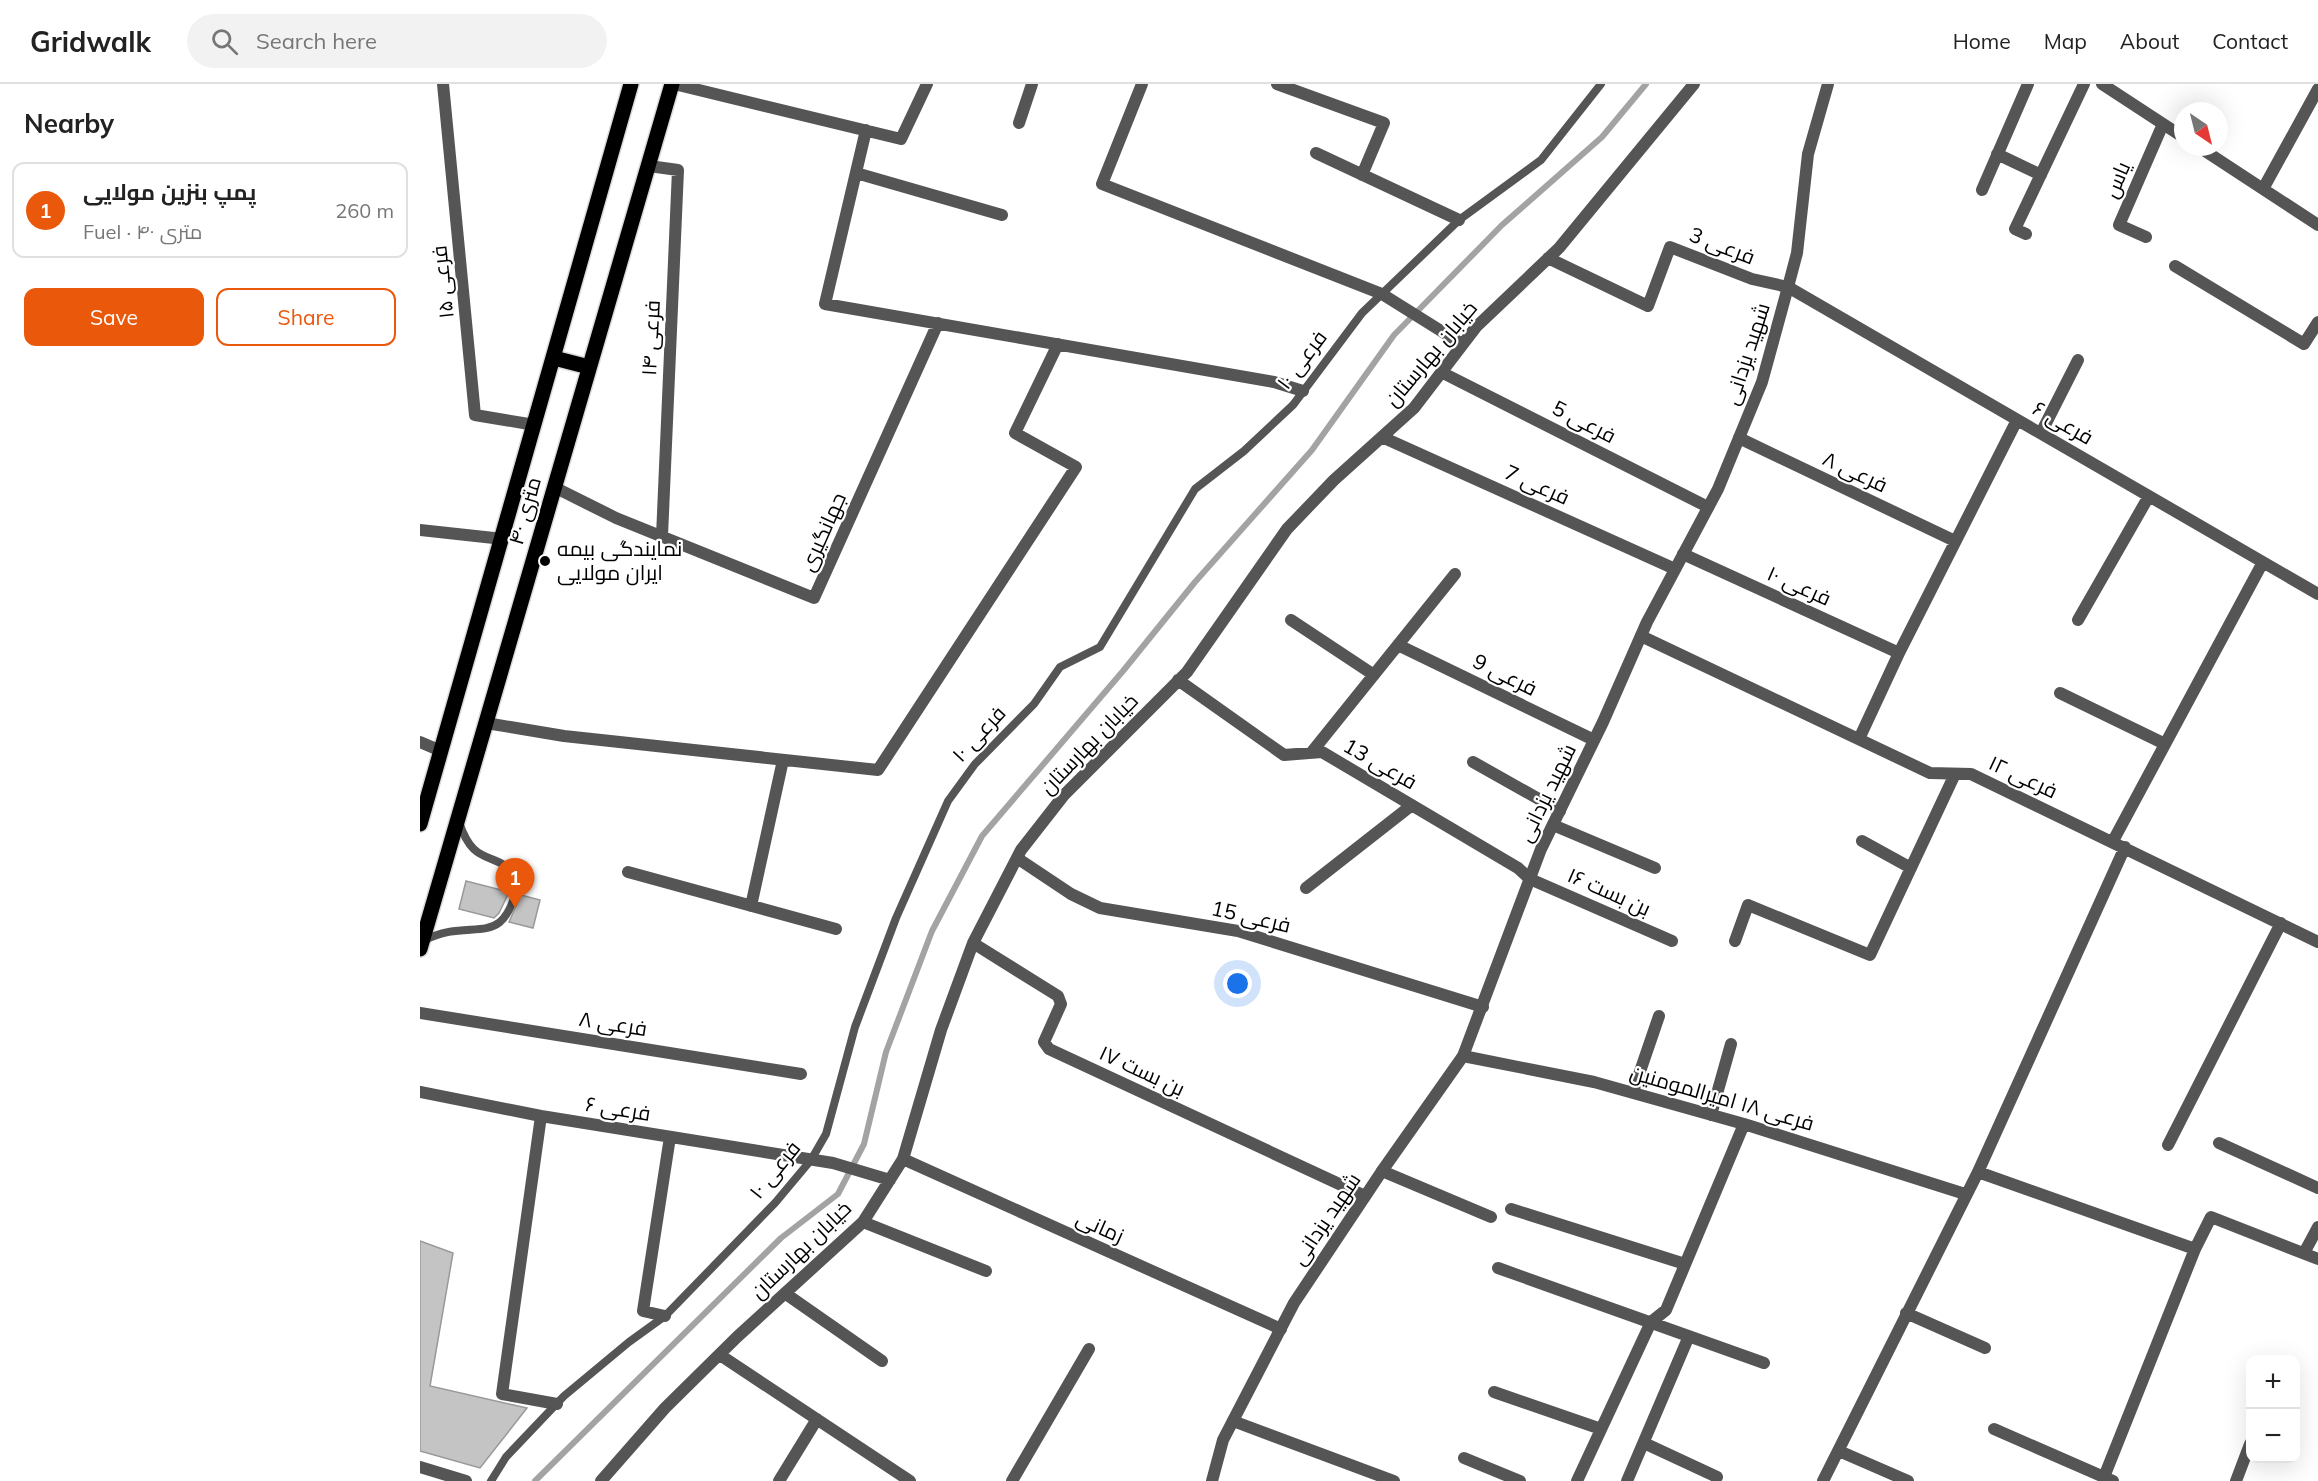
<!DOCTYPE html>
<html lang="en">
<head>
<meta charset="utf-8">
<style>
  body { margin:0; font-family:Mulish,Cairo,sans-serif; background:#f2f2f2; color:#222 }
  .controls { position:absolute; right:18px; bottom:18px; display:grid; overflow:hidden; border-radius:12px; box-shadow:0 6px 24px #0002 }
  .controls button { width:54px; height:54px; display:grid; place-items:center; padding:0; border:0; border-bottom:2px solid #e0e0e0; background:#fff; color:#222; font:30px sans-serif }
  .compass { position:absolute; left:1754px; top:18px; width:54px; height:54px; border-radius:50%; background:#fff; box-shadow:0 6px 24px #0002; rotate:145deg }
  .you { position:absolute; left:818px; top:900px; width:21px; height:21px; margin:-15px; border:4px solid #fff; border-radius:50%; background:#1a73e8; box-shadow:0 0 0 9px #1a73e833 }
  .badge { display:grid; place-items:center; width:39px; height:39px; border-radius:50%; background:#ea580c; color:#fff; font-size:20px; font-weight:700 }
  .pin { position:absolute; translate:-50% -50px; filter:drop-shadow(0 2px 3px #0008) }
  .pin::after { content:''; position:absolute; top:32px; width:21px; height:18px; background:inherit; clip-path:polygon(0 0,100% 0,50% 100%) }
  .list { margin:0; padding:0; list-style:none }
  h2 { display:flex; justify-content:space-between; align-items:center; height:78px; margin:0; padding:0 24px; font-size:26px }
  h2 small { font-size:20px; font-weight:400; color:#767676 }
  .list li { display:grid; grid-template-columns:39px 1fr auto; gap:18px; align-items:center; box-sizing:border-box; height:96px; margin:0 12px 12px; padding:0 12px; border:2px solid #e0e0e0; border-radius:12px }
  .list b { display:block; font-size:22px; white-space:nowrap }
  .list p { margin:0; font-size:20px; white-space:nowrap; color:#767676 }
  .list em { font-size:20px; font-style:normal; color:#767676 }
  .actions { display:flex; gap:12px; padding:18px 24px }
  .actions a { flex:1; padding:14px 0; border:2px solid #ea580c; border-radius:12px; text-align:center; font-size:21px; color:#ea580c }
  .actions .main { background:#ea580c; color:#fff }
  .icon { flex:none; width:33px; height:33px; fill:none; stroke:currentColor; stroke-width:2; stroke-linecap:round; stroke-linejoin:round }
  .map { position:relative; flex:none; width:1898px; height:1397px; overflow:hidden }
  header { display:flex; align-items:center; gap:36px; box-sizing:border-box; height:84px; padding:0 30px; background:#fff; border-bottom:2px solid #e0e0e0 }
  header strong { font-size:28px }
  nav { display:flex; gap:33px; margin-inline-start:auto; font-size:21px }
  .search { width:420px; height:54px; background:#f2f2f2; display:flex; align-items:center; gap:15px; box-sizing:border-box; padding:0 21px; border-radius:33px; color:#767676; font-size:22px }
  main { display:flex }
  aside { flex:1; background:#fff }
  .map>svg:first-child { display:block }
  .lines { fill:none; stroke-linecap:round; stroke-linejoin:round }
  .stream { stroke:#a3a3a3; stroke-width:6 }
  .building { fill:#c4c4c4; stroke:#999; stroke-width:1.5 }
  .primary-casing { stroke:#dbdbdb; stroke-width:18 }
  .service { stroke:#555; stroke-width:8 }
  .minor { stroke:#555; stroke-width:12 }
  .tertiary { stroke:#555; stroke-width:12 }
  .primary { stroke:#000; stroke-width:15 }
  .poi-dot { fill:#000; stroke:#fff; stroke-width:2 }
  .labels { text-anchor:middle; stroke-width:4.5; stroke-linejoin:round; paint-order:stroke }
  .street-label { font-size:21px; fill:#000; stroke:#fff }
  .poi-label { font-size:21px; fill:#000; stroke:#fff; text-anchor:start }
</style>
</head>
<body>
<header>
<strong>Gridwalk</strong>
<div class="search"><svg class="icon" aria-label="search" viewBox="0 0 24 24"><circle cx="10" cy="10" r="6"/><path d="M15 15l6 6"/></svg>Search here</div>
<nav><a>Home</a><a>Map</a><a>About</a><a>Contact</a></nav>
</header>
<main>
<aside>
<h2>Nearby<small></small></h2>
<ul class="list">
<li><span class="badge">1</span><div><b>پمپ بنزین مولایی</b><p>Fuel · ۴۰ متری</p></div><em>260 m</em></li>
</ul>
<div class="actions"><a class="main">Save</a><a>Share</a></div>
</aside>
<div class="map">
<svg width="1898" height="1397" viewBox="0 0 1898 1397">
  <rect width="100%" height="100%" fill="#fff"/>
  <g class="lines">
    <!-- stream -->
    <path class="stream" d="M 115,1397 L 361,1154 L 418,1110 L 444,1060 L 466,968 L 512,847 L 562,752 L 703,587 L 775,498 L 892,366 L 974,251 L 1082,141 L 1182,53 L 1226,0"/>
  </g>
  <!-- building -->
  <path class="building" d="M 46,797 L 89,808 L 79,829 L 74,834 L 39,825 Z
    M 101,811 L 120,816 L 113,844 L 89,838 Z
    M 0,1157 L 33,1169 L 10,1302 L 107,1324 L 60,1384 L 0,1367 Z"/>
  <g class="lines">
    <!-- primary casing -->
    <g class="primary-casing">
      <path id="primary" d="M 134,274 L 169,283
        M 0,740 L 211,0
        M 0,865 L 252,0"/>
    </g>
    <!-- service -->
    <path class="service" d="M 3,857 C 54,830 83,871 99,796 C 76,763 55,787 39,738
      M 71,1397 L 86,1373 L 144,1312 L 209,1258 L 245,1232 L 355,1119 L 391,1076 L 406,1050 L 435,943 L 476,834 L 528,717 L 555,680 L 614,620 L 640,583 L 680,563 L 775,405 L 824,367 L 873,321 L 942,229 L 1039,136 L 1121,76 L 1181,0"/>
    <!-- minor -->
    <path class="minor" d="M 23,0 L 55,331 L 115,341
      M 254,0 L 481,55 L 507,0
      M 722,0 L 682,100 L 962,210 L 1042,260
      M 857,0 L 964,39 L 942,91
      M 1682,0 L 1763,53
      M 599,39 L 612,0
      M 446,46 L 405,220 L 854,298 L 883,307
      M 1779,63 L 1898,141
      M 896,69 L 1039,136
      M 1577,70 L 1621,91
      M 229,82 L 258,86 L 242,452
      M 436,89 L 582,131
      M 1843,105 L 1898,5
      M 1562,106 L 1608,0
      M 1606,150 L 1595,145 L 1664,0
      M 1726,153 L 1699,141 L 1743,40
      M 1128,174 L 1228,222 L 1250,163 L 1332,195 L 1368,203 L 1898,510
      M 1755,182 L 1884,260 L 1898,238
      M 1021,288 L 1288,423
      M 1621,349 L 1658,276
      M 962,353 L 1255,485
      M 1319,354 L 1535,457
      M 134,403 L 196,434 L 394,514 L 518,239
      M 0,446 L 83,455
      M 1263,470 L 1479,569
      M 871,536 L 954,591
      M 1658,536 L 1729,412
      M 1221,552 L 1510,689 L 1551,690 L 1898,858
      M 978,561 L 1174,656
      M 758,596 L 864,671 L 902,668 L 1098,784 L 1110,795 L 1252,857
      M 1640,609 L 1745,660
      M 66,639 L 144,652 L 458,686 L 656,383 L 595,349 L 638,260
      M 1439,655 L 1479,569 L 1597,336
      M 0,658 L 21,667
      M 891,669 L 1035,490
      M 1053,678 L 1140,727
      M 1133,741 L 1235,784
      M 1442,757 L 1491,784
      M 1693,757 L 1843,478
      M 597,774 L 651,810 L 680,824 L 818,847 L 1063,923
      M 208,788 L 416,845
      M 886,804 L 992,721
      M 331,822 L 363,676
      M 1315,857 L 1328,821 L 1450,871 L 1535,690
      M 553,859 L 638,912 L 641,920 L 624,958 L 629,965 L 945,1112
      M 0,929 L 381,990
      M 1043,972 L 1174,998 L 1324,1040 L 1545,1110
      M 0,1008 L 121,1032 L 413,1079 L 470,1096
      M 1213,1008 L 1239,932
      M 1291,1031 L 1311,960
      M 121,1032 L 82,1310 L 137,1320
      M 1799,1059 L 1898,1104
      M 1748,1061 L 1861,839
      M 483,1075 L 861,1245
      M 962,1087 L 1071,1133
      M 1558,1088 L 1775,1165 L 1791,1133 L 1898,1175
      M 1091,1125 L 1265,1180
      M 443,1138 L 566,1187
      M 1884,1169 L 1898,1143
      M 1078,1184 L 1344,1279
      M 366,1210 L 462,1277
      M 1486,1229 L 1565,1264
      M 245,1232 L 223,1227 L 250,1053
      M 300,1271 L 490,1397
      M 1074,1308 L 1181,1345
      M 813,1337 L 974,1397
      M 1574,1345 L 1693,1397
      M 1224,1359 L 1297,1393
      M 1419,1367 L 1488,1397
      M 1044,1374 L 1100,1397
      M 1684,1393 L 1775,1165
      M 181,1397 L 245,1324 L 317,1253 L 443,1138 L 483,1075 L 521,946 L 553,859 L 601,766 L 644,711 L 767,588 L 867,445 L 914,396 L 994,324 L 1056,243 L 1139,164 L 1274,0
      M 359,1397 L 397,1335
      M 592,1397 L 669,1265
      M 1157,1397 L 1231,1238 L 1246,1226 L 1324,1040
      M 1207,1397 L 1269,1252
      M 1403,1397 L 1558,1088 L 1705,763
      M 1816,1397 L 1830,1360"/>
    <!-- tertiary -->
    <path class="tertiary" d="M 0,1383 L 46,1397
      M 792,1397 L 803,1356 L 874,1219 L 962,1087 L 1043,972 L 1121,765 L 1183,638 L 1227,538 L 1298,405 L 1342,298 L 1368,203 L 1377,169 L 1388,70 L 1408,0"/>
    <!-- primary -->
    <use href="#primary" class="primary"/>
  </g>
  <!-- markers -->
  <circle class="poi-dot" cx="125" cy="477" r="6"/>
  <g class="labels">
    <!-- street labels -->
    <g class="street-label">
      <text transform="translate(1697 96) rotate(-67)" y="7">یاس</text>
      <text transform="translate(1302 162) rotate(21)" y="7">فرعی 3</text>
      <text transform="translate(23 198) rotate(-96)" y="7">فرعی ۱۵</text>
      <text transform="translate(231 254) rotate(-87)" y="7">فرعی ۱۴</text>
      <text transform="translate(1011 270) rotate(-50)" y="7">خیابان بهارستان</text>
      <text transform="translate(1327 270) rotate(-72)" y="7">شهید یزدانی</text>
      <text transform="translate(882 276) rotate(-53)" y="7">فرعی ۱۰</text>
      <text transform="translate(1164 338) rotate(27)" y="7">فرعی 5</text>
      <text transform="translate(1643 339) rotate(30)" y="7">فرعی ۶</text>
      <text transform="translate(1435 388) rotate(25)" y="7">فرعی ۸</text>
      <text transform="translate(1117 401) rotate(24)" y="7">فرعی 7</text>
      <text transform="translate(105 427) rotate(-74)" y="7">۴۰ متری</text>
      <text transform="translate(403 448) rotate(-66)" y="7">جهانگیری</text>
      <text transform="translate(1379 502) rotate(24)" y="7">فرعی ۱۰</text>
      <text transform="translate(1085 591) rotate(26)" y="7">فرعی 9</text>
      <text transform="translate(559 650) rotate(-47)" y="7">فرعی ۱۰</text>
      <text transform="translate(669 660) rotate(-46)" y="7">خیابان بهارستان</text>
      <text transform="translate(960 680) rotate(30)" y="7">فرعی 13</text>
      <text transform="translate(1603 693) rotate(25)" y="7">فرعی ۱۲</text>
      <text transform="translate(1127 709) rotate(-64)" y="7">شهید یزدانی</text>
      <text transform="translate(1189 808) rotate(24)" y="7">بن بست ۱۶</text>
      <text transform="translate(831 833) rotate(13)" y="7">فرعی 15</text>
      <text transform="translate(193 940) rotate(9)" y="7">فرعی ۸</text>
      <text transform="translate(722 987) rotate(25)" y="7">بن بست ۱۷</text>
      <text transform="translate(1302 1014) rotate(16)" y="7">فرعی ۱۸ امیرالمومنین</text>
      <text transform="translate(198 1025) rotate(9)" y="7">فرعی ۶</text>
      <text transform="translate(355 1086) rotate(-51)" y="7">فرعی ۱۰</text>
      <text transform="translate(906 1135) rotate(-56)" y="7">شهید یزدانی</text>
      <text transform="translate(680 1143) rotate(24)" y="7">زمانی</text>
      <text transform="translate(381 1166) rotate(-44)" y="7">خیابان بهارستان</text>
    </g>
    <!-- poi labels -->
    <g class="poi-label">
      <text x="137" y="472">نمایندگی بیمه<tspan x="137" dy="24">ایران مولایی</tspan></text>
    </g>
  </g>
</svg>
<div class="controls">
<button>+</button>
<button>−</button>
</div>
<svg class="compass" viewBox="-18 -18 36 36"><path d="M0-13l5 13h-10z" fill="#e53935"/><path d="M0 13l5-13h-10z" fill="#767676"/></svg>
<div class="you"></div>
<div class="pin badge" style="left:95px;top:824px">1</div>
</div>
</main>
</body>
</html>
